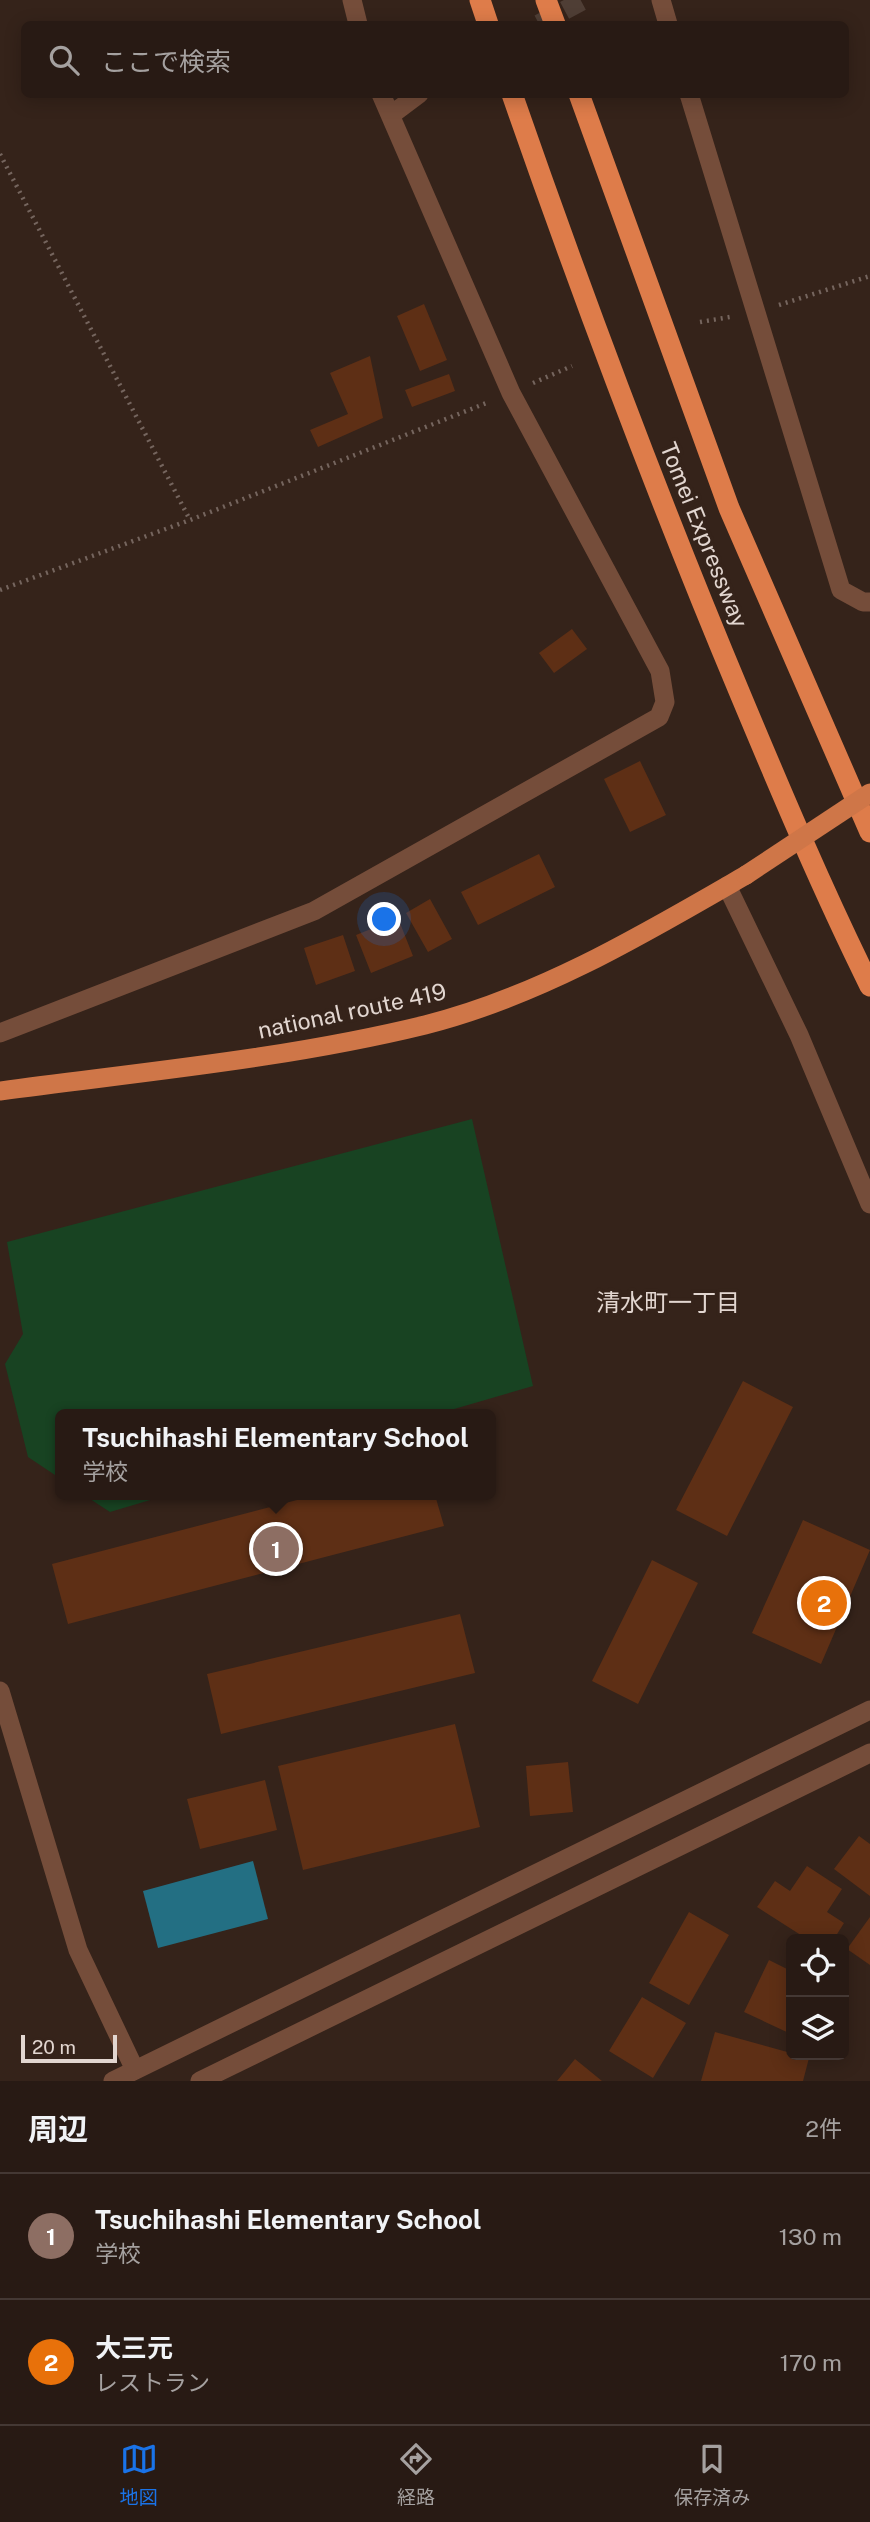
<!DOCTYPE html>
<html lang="ja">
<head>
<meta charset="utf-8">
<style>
  body { margin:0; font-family:"Public Sans","Noto Sans JP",sans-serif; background:#342722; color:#f1f3f6 }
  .controls { position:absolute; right:21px; bottom:21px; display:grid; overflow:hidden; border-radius:10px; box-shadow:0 4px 18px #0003 }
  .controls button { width:63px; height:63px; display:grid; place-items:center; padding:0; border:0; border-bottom:2px solid #443834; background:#281a14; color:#f1f3f6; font:35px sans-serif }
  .scale { position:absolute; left:21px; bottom:18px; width:96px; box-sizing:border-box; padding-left:7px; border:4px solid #e2d6d0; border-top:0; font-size:19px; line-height:24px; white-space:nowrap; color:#e2d6d0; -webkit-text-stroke:5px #35231a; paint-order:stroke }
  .you { position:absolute; left:385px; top:920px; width:24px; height:24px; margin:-18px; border:5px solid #fff; border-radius:50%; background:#1a73e8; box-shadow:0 0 0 10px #1a73e833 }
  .badge { display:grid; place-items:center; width:46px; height:46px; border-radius:50%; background:#1a73e8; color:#fff; font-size:23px; font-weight:700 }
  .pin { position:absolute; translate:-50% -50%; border:4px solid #fff; box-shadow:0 2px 7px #0006 }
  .popup { position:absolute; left:55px; top:1409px; width:441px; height:91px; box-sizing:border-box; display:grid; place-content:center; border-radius:10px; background:#281a14; filter:drop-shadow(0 2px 5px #0005); font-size:23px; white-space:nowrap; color:#a5a1a0 }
  .popup b { font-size:26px; color:#f1f3f6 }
  .popup::after { content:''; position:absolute; left:50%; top:100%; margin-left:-14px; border:14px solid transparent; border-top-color:#281a14 }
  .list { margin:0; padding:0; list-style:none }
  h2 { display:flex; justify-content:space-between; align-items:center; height:91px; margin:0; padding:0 28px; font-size:30px }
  h2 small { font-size:23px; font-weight:400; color:#a5a1a0 }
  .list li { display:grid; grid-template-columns:46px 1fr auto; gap:21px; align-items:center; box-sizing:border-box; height:126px; padding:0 28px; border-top:2px solid #443834 }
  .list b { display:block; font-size:26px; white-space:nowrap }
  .list p { margin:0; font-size:23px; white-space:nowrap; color:#a5a1a0 }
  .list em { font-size:23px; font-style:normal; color:#a5a1a0 }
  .icon { flex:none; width:38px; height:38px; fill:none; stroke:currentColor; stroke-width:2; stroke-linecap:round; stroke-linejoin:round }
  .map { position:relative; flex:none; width:870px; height:2081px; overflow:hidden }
  .search { position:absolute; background:#281a14; box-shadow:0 4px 18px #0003; left:21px; right:21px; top:21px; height:77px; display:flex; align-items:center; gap:18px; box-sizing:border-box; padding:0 24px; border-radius:10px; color:#a5a1a0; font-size:26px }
  .sheet { height:343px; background:#281a14 }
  nav { display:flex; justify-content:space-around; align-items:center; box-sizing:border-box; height:98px; border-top:2px solid #443834; background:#281a14; font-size:19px; color:#a5a1a0 }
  nav a { display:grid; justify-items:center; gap:4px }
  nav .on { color:#1a73e8 }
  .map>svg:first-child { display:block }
  .green { fill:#184322 }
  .water { fill:#236f83 }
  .building { fill:#5e2f15 }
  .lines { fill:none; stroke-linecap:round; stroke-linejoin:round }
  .minor-tunnel { stroke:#4f3e35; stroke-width:19; stroke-dasharray:19 10; stroke-linecap:butt }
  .path { stroke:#75655e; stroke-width:4.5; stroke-dasharray:2 5; stroke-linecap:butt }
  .minor { stroke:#754d3a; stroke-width:19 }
  .tertiary { stroke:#754d3a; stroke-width:19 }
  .trunk { stroke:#cf7648; stroke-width:19 }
  .motorway { stroke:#de7c4a; stroke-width:21 }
  .trunk-bridge { stroke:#cf7648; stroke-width:19 }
  .labels { text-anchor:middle; stroke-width:7; stroke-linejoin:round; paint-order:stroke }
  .street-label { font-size:23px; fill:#e2d6d0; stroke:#35231a }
  .neighbourhood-label { font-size:24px; fill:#e2d6d0; stroke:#35231a }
</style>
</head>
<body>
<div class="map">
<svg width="870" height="2081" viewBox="0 0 870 2081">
  <rect width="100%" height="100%" fill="#35231a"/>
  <!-- green -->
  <path class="green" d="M 472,1119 L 533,1386 L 437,1414 L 61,1414 L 61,1479 L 28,1457 L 5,1364 L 23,1334 L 7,1242 Z
    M 84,1495 L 167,1495 L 110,1512 Z"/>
  <!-- water -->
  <path class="water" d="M 253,1861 L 268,1919 L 158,1948 L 143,1891 Z"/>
  <!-- building -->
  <path class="building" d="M 424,304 L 447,360 L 420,371 L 397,316 Z
    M 370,356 L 383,418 L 318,447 L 310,430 L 348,414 L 330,373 Z
    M 449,374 L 455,391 L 412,407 L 405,390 Z
    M 572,629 L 587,649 L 554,673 L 539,653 Z
    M 640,761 L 666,815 L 630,832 L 604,779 Z
    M 539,854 L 555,887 L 478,925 L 461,892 Z
    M 430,899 L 452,939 L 428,952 L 406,913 Z
    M 398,918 L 413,956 L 371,973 L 356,935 Z
    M 343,935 L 355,971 L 316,985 L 304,948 Z
    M 743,1381 L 793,1407 L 727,1536 L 676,1510 Z
    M 316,1495 L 435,1495 L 444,1526 L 68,1624 L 52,1564 Z
    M 803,1520 L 870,1550 L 821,1664 L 752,1633 Z
    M 652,1560 L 698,1583 L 638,1704 L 592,1681 Z
    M 460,1614 L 475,1673 L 221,1734 L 207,1674 Z
    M 455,1724 L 480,1827 L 303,1870 L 278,1766 Z
    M 568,1762 L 573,1812 L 530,1816 L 526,1766 Z
    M 265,1780 L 277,1830 L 200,1849 L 187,1799 Z
    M 859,1836 L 870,1844 L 870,1896 L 834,1869 Z
    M 807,1866 L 842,1889 L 827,1912 L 844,1923 L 834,1939 L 807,1939 L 757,1907 L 775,1881 L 790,1891 Z
    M 689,1912 L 729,1935 L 689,2005 L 649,1983 Z
    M 870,1917 L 870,1965 L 847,1949 Z
    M 769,1960 L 791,1971 L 791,2034 L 744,2012 Z
    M 642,1997 L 686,2023 L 653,2078 L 609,2051 Z
    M 715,2032 L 809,2058 L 803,2081 L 701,2081 Z
    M 575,2059 L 602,2081 L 557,2081 Z"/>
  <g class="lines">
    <!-- minor-tunnel -->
    <path class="minor-tunnel" d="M 539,24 L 584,0"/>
    <!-- path -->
    <path class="path" d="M 0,154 L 190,520
      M 779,305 L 870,276
      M 700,322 L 730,317
      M 533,383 L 572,366
      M 0,590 L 190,520 L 489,402"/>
    <!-- minor -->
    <path class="minor" d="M 352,0 L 358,24
      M 661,0 L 668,24
      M 689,94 L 841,590 L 863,602 L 870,602
      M 391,115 L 419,94
      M 727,886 L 799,1035 L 870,1204
      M 0,1033 L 314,911 L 659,717 L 665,702 L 660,671 L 511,393 L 381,94"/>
    <!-- tertiary -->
    <path class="tertiary" d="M 0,1691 L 78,1950 L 135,2070
      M 113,2081 L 870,1710
      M 200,2081 L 870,1753"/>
    <!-- trunk -->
    <path class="trunk" d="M 0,1091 C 141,1072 286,1059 425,1025 C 540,996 644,934 746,875"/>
    <!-- motorway -->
    <path class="motorway" d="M 480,0 L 488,24
      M 546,0 L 555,24
      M 512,94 C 583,298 658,498 741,696 C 782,794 823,891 870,986
      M 579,94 L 729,508 L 870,832"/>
    <!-- trunk-bridge -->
    <path class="trunk-bridge" d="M 746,875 L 870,793"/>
  </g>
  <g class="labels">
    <!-- street labels -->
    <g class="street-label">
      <text transform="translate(704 535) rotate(68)" y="8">Tomei Expressway</text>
      <text transform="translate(352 1011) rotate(-12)" y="8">national route 419</text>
    </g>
    <!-- neighbourhood labels -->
    <g class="neighbourhood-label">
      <text x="668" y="1311">清水町一丁目</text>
    </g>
  </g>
</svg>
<div class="controls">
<button><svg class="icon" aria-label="locate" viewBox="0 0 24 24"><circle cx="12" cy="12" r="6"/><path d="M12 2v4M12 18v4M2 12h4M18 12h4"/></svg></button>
<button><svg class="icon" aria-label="layers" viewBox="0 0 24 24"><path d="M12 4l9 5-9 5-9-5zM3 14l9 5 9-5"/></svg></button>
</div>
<div class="scale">20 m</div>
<div class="you"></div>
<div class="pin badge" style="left:276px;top:1549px;background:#8d6e63">1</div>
<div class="popup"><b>Tsuchihashi Elementary School</b>学校</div>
<div class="pin badge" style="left:824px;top:1603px;background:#e8710a">2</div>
<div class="search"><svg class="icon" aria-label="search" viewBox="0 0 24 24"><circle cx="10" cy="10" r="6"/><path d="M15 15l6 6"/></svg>ここで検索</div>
</div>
<section class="sheet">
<h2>周辺<small>2件</small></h2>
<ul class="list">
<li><span class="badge" style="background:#8d6e63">1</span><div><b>Tsuchihashi Elementary School</b><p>学校</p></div><em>130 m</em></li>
<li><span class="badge" style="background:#e8710a">2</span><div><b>大三元</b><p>レストラン</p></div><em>170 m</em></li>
</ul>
</section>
<nav>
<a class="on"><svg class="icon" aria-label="map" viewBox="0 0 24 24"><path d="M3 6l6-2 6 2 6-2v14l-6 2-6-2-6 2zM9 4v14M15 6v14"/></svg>地図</a>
<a><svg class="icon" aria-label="directions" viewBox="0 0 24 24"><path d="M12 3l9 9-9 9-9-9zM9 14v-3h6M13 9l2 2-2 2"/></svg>経路</a>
<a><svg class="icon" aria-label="saved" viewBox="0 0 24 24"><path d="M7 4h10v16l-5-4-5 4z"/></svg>保存済み</a>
</nav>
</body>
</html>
